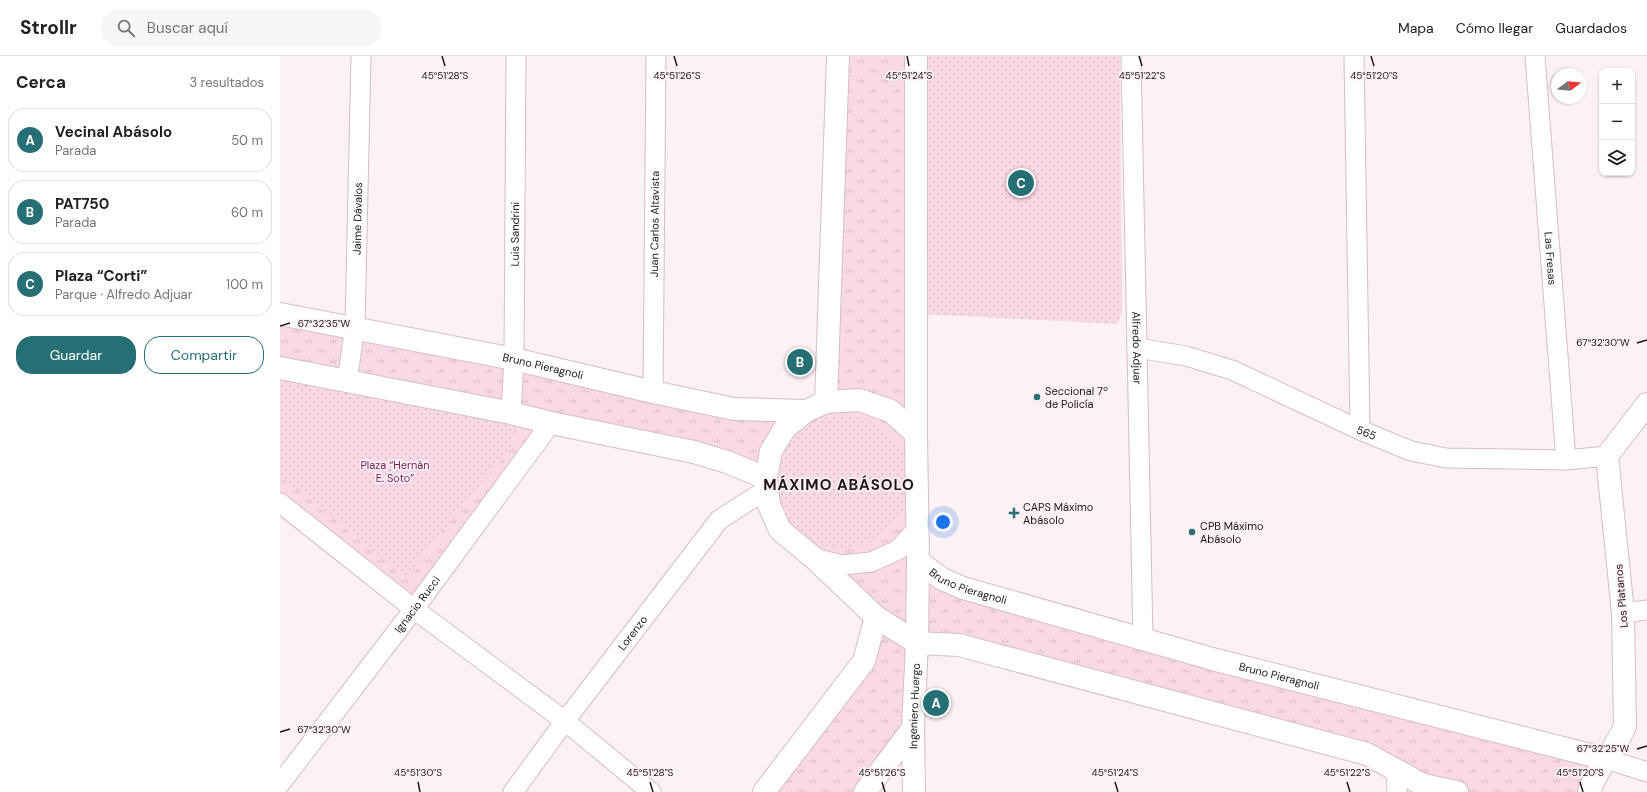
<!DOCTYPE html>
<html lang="es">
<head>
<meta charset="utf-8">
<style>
  body { margin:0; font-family:"DM Sans",sans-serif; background:#f6f6f6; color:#202124 }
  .controls { position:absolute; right:12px; top:12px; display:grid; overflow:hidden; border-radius:8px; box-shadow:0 1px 3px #0004 }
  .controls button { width:36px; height:36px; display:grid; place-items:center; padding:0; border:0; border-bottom:1px solid #e0e0e0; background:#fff; color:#202124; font:20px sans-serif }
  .compass { position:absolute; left:1271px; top:12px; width:36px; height:36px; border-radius:50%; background:#fff; box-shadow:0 1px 3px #0004; rotate:74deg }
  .you { position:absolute; left:663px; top:466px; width:14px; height:14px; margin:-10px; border:3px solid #fff; border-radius:50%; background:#1a73e8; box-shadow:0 0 0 6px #1a73e833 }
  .badge { display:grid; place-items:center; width:26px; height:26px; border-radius:50%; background:#256f75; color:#fff; font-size:13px; font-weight:700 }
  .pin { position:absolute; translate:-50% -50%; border:2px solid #fff; box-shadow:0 1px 4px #0006 }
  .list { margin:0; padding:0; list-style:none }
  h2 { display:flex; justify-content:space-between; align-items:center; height:52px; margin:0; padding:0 16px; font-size:17px }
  h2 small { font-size:13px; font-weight:400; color:#757577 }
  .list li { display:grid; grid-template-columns:26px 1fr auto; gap:12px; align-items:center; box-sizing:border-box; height:64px; margin:0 8px 8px; padding:0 8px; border:1px solid #e0e0e0; border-radius:16px }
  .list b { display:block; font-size:15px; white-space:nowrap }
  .list p { margin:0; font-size:13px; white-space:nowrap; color:#757577 }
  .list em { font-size:13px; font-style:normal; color:#757577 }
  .actions { display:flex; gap:8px; padding:12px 16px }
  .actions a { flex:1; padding:9px 0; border:1px solid #256f75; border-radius:16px; text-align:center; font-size:14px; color:#256f75 }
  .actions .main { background:#256f75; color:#fff }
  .icon { flex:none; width:22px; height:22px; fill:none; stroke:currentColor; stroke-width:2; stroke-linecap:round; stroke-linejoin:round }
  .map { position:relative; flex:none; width:1367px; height:736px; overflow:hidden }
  header { display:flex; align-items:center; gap:24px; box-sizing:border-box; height:56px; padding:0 20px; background:#fff; border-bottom:1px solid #e0e0e0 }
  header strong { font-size:19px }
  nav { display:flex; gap:22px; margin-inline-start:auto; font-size:14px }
  .search { width:280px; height:36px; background:#f6f6f6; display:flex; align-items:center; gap:10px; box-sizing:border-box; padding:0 14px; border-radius:16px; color:#757577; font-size:15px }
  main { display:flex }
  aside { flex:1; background:#fff }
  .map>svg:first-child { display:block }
  .grass { fill:url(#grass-tufts) }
  .park { fill:url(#park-dots) }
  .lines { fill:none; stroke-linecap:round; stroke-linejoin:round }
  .street-casing { stroke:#d6bdc7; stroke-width:21 }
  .secondary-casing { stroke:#d6bdc7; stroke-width:24 }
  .street { stroke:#fff; stroke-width:19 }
  .secondary { stroke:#fff; stroke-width:22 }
  .ticks { fill:none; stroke:#1f161a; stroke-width:1.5 }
  .poi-dot { fill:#256f75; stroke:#fcf1f5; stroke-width:1.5 }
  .labels { text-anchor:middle; stroke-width:3.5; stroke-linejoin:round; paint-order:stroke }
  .street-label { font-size:11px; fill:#1f161a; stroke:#fcf1f5 }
  .poi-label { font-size:11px; fill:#1f161a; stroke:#fcf1f5; text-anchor:start }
  .park-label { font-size:11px; fill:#7d1b50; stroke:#fcf1f5 }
  .district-label { font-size:15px; font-weight:bold; letter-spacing:1px; fill:#1f161a; stroke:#fcf1f5 }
  .ticks-label { font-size:10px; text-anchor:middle; fill:#1f161a; stroke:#fcf1f5; stroke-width:3.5; stroke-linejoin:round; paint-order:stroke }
</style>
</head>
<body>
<header>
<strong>Strollr</strong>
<div class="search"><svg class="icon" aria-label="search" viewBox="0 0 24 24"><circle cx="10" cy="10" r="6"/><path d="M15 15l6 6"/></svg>Buscar aquí</div>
<nav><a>Mapa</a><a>Cómo llegar</a><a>Guardados</a></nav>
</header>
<main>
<aside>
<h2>Cerca<small>3 resultados</small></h2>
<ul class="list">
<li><span class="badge">A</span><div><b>Vecinal Abásolo</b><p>Parada</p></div><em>50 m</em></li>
<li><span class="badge">B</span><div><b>PAT750</b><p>Parada</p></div><em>60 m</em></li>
<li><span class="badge">C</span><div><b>Plaza “Corti”</b><p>Parque · Alfredo Adjuar</p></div><em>100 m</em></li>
</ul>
<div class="actions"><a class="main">Guardar</a><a>Compartir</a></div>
</aside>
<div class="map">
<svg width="1367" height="736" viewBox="0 0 1367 736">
  <defs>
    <pattern id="grass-tufts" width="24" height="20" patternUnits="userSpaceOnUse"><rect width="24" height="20" fill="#f9d9e5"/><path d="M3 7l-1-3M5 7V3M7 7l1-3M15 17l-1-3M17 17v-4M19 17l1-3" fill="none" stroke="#d5bac4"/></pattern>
    <pattern id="park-dots" width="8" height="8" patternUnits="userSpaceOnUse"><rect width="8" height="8" fill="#f9d9e5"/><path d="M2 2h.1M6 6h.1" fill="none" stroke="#d5bac4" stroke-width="1.8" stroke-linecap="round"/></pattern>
  </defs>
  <rect width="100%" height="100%" fill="#fcf1f5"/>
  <!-- grass -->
  <path class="grass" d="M 558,0 L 636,0 L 638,505 L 662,523 L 1326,703 L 1309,736 L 1177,736 L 1087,698 L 637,588 L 633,672 L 585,736 L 484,736 L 584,605 L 596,561 L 500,474 L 485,422 L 271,367 L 134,553 L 0,447 L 0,258 L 454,353 L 546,346 Z"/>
  <!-- park -->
  <path class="park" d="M 642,0 L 840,0 L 842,254 L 838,268 L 641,258 Z
    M 0,319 L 218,357 L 236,371 L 230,392 L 136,508 L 123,521 L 77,480 L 0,420 Z
    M497 426a66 66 0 1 1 132 0a66 66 0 1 1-132 0Z"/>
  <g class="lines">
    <!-- street casing -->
    <g class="street-casing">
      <g id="street">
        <path id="s1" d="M 851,0 L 863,584"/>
        <path d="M 1074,0 L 1080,374"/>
        <path id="s2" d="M 1255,0 L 1286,404"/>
        <path id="s3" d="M 857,292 L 906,300 L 952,314 L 1080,374 L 1131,395 L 1166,402 L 1286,404 L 1327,400"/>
        <path id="s4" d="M 67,325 L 75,271 L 81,0"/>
        <path id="s5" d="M 373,336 L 376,0"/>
        <path id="s6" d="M 231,357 L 234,303 L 236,0"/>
        <path d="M 0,447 L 134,553 L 285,665 L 371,736"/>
        <path d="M 534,502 L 562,509 L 591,506 L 618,494 L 638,472"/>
        <path d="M 1343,557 L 1367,554"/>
        <path d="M 1326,703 L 1367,716"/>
        <path d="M 1116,715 L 1117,736"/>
        <path id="s7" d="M 0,728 L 134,553 L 271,367"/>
        <path id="s8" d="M 233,736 L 285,665 L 439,464 L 487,433"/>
      </g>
    </g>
    <!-- secondary casing -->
    <g class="secondary-casing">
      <g id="secondary">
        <path id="s9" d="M 0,258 L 234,303 L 373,336 L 454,353 L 526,355"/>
        <path d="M 0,312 L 231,357 L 271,367 L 414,396 L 447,406 L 486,422"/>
        <path d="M 546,346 L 558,0"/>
        <path d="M 636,378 L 611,355 L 579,344 L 546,346 L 526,355 L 505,372 L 491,395 L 486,422 L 489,449 L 500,474 L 534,502 L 596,561 L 637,587"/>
        <path id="s10" d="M 638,505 L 662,523 L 683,532 L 936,604 L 1326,703"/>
        <path d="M 637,587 L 679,589 L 1087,698 L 1143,729 L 1177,736"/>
        <path d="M 484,736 L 584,605 L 596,561"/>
        <path d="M 585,736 L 633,672"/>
        <path id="s11" d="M 634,736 L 633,672 L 637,587 L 638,505 L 636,378 L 636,0"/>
        <path d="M 1309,736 C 1318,710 1335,694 1345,670 L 1343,557 L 1327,400 L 1367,348"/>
      </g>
    </g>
    <!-- street -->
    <use href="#street" class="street"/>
    <!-- secondary -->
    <use href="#secondary" class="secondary"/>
  </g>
  <!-- ticks -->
  <path class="ticks" d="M 162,0 L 165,10M 394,0 L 397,10M 627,0 L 629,10M 859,0 L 862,10M 1091,0 L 1094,10M 0,270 L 10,267M 1357,287 L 1367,284M 0,676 L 10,673M 1357,693 L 1367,690M 138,726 L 140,736M 370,726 L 373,736M 602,726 L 605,736M 835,726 L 838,736M 1067,726 L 1070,736M 1300,726 L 1303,736"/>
  <!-- markers -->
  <g class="poi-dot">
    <circle cx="757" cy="341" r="4"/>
    <path d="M732 451h4v4h4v4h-4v4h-4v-4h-4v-4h4z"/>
    <circle cx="912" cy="476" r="4"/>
  </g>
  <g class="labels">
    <!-- street labels -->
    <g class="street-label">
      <text dy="4" stroke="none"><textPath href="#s4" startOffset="163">Jaime Dávalos</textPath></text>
      <text dy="4" stroke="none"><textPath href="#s5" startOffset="168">Juan Carlos Altavista</textPath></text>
      <text dy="4" stroke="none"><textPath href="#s6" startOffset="179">Luis Sandrini</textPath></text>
      <text dy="4" stroke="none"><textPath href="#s2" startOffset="203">Las Fresas</textPath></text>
      <text dy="4" stroke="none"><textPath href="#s1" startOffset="292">Alfredo Adjuar</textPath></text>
      <text dy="4" stroke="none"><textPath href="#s9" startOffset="268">Bruno Pieragnoli</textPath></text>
      <text dy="4" stroke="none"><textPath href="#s3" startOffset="246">565</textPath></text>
      <text dy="4" stroke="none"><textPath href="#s10" startOffset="57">Bruno Pieragnoli</textPath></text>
      <text transform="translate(1341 540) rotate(-95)" y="4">Los Platanos</text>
      <text dy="4" stroke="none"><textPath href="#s7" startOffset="226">Ignacio Rucci</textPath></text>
      <text dy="4" stroke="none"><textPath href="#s8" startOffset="199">Lorenzo</textPath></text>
      <text dy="4" stroke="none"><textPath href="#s10" startOffset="381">Bruno Pieragnoli</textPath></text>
      <text dy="4" stroke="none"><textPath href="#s11" startOffset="86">Ingeniero Huergo</textPath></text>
    </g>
    <!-- poi labels -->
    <g class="poi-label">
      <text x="765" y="339">Seccional 7º<tspan x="765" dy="13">de Policía</tspan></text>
      <text x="743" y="455">CAPS Máximo<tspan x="743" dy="13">Abásolo</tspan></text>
      <text x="920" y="474">CPB Máximo<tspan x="920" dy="13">Abásolo</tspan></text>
    </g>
    <!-- park labels -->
    <g class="park-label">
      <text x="115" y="413">Plaza “Hernán<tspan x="115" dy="13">E. Soto”</tspan></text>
    </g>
    <!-- district labels -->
    <g class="district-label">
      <text x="559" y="434">MÁXIMO ABÁSOLO</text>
    </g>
  </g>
  <g class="ticks-label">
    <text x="165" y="23">45°51'28"S</text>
    <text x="397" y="23">45°51'26"S</text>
    <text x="629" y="23">45°51'24"S</text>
    <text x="862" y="23">45°51'22"S</text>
    <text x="1094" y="23">45°51'20"S</text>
    <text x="44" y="271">67°32'35"W</text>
    <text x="1323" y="290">67°32'30"W</text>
    <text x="44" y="677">67°32'30"W</text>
    <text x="1323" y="696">67°32'25"W</text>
    <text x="138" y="720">45°51'30"S</text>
    <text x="370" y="720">45°51'28"S</text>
    <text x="602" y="720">45°51'26"S</text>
    <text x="835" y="720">45°51'24"S</text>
    <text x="1067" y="720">45°51'22"S</text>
    <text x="1300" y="720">45°51'20"S</text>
  </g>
</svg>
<div class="controls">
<button>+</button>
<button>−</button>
<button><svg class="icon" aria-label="layers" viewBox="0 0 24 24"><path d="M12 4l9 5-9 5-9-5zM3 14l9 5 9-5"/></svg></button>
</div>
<svg class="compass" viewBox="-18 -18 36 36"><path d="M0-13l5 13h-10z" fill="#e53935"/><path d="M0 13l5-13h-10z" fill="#757577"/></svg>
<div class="you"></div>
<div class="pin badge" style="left:656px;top:647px">A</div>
<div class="pin badge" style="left:520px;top:306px">B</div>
<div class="pin badge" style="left:741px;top:127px">C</div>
</div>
</main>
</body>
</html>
